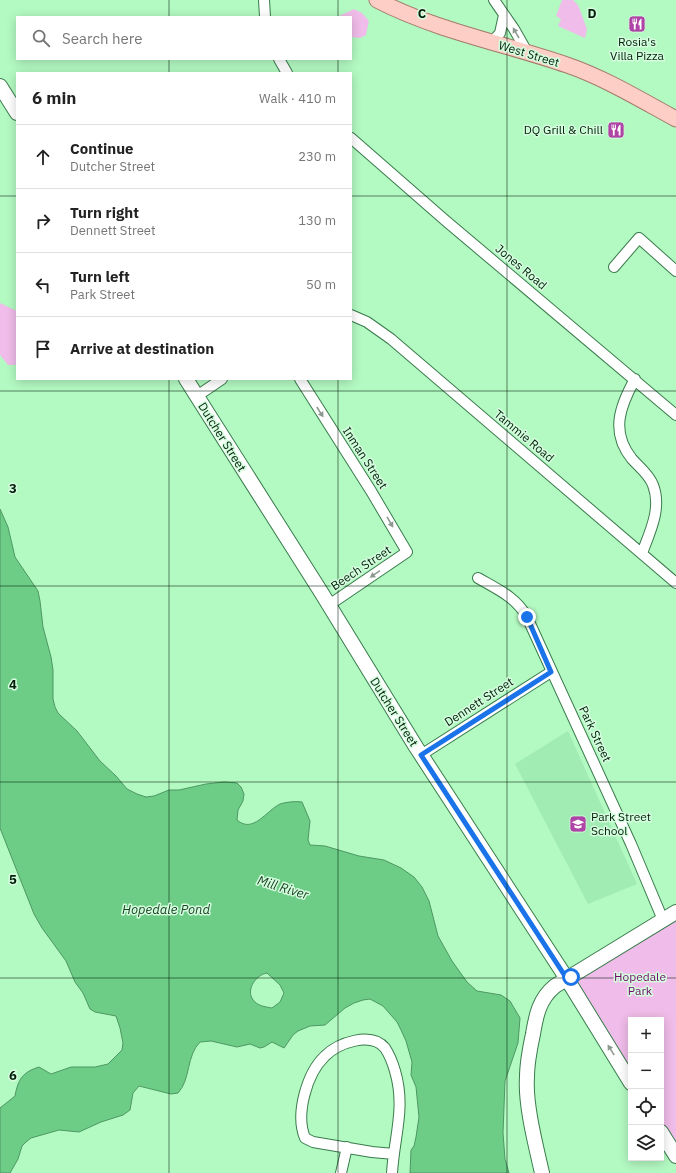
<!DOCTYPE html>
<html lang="en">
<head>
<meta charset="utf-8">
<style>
  body { margin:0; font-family:"IBM Plex Sans",sans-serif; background:#f6f6f6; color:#222 }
  .controls { position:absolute; right:12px; bottom:12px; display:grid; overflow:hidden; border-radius:0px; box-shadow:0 2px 10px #0003 }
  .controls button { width:36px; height:36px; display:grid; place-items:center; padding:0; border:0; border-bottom:1px solid #e0e0e0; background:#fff; color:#222; font:20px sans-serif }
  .stop { position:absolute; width:12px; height:12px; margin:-9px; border:3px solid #1a73e8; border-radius:50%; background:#fff }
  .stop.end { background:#1a73e8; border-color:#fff; box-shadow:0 1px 4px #0008 }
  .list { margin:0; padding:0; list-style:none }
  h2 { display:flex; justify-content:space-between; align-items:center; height:52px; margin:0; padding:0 16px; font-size:17px }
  h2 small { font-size:13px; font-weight:400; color:#767676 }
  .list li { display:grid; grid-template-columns:26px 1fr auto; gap:12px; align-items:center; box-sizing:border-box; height:64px; padding:0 16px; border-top:1px solid #e0e0e0 }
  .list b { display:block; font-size:15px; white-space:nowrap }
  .list p { margin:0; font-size:13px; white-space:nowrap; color:#767676 }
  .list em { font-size:13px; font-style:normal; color:#767676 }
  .icon { flex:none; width:22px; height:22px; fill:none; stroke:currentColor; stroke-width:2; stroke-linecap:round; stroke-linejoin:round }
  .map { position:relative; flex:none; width:676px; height:1173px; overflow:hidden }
  .search { position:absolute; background:#fff; box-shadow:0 2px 10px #0003; left:16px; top:16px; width:336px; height:44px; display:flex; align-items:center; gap:10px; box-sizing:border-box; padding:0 14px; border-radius:0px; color:#767676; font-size:15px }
  .panel { position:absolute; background:#fff; box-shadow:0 2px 10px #0003; left:16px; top:72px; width:336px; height:308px; border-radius:0px }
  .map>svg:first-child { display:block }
  .built { fill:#a1ecb3 }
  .green { fill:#f0bce9 }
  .water { fill:#6dcd87; stroke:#4d9862; fill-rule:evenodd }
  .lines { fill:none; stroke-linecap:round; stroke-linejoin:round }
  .street-casing { stroke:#397b4c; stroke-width:12 }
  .secondary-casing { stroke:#397b4c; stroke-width:16 }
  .primary-casing { stroke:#a47b6b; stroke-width:17 }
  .street { stroke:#fff; stroke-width:10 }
  .secondary { stroke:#fff; stroke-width:14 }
  .primary { stroke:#fccec5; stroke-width:15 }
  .oneway { fill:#8e9a91 }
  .route { stroke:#1a73e8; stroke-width:5 }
  .grid { fill:none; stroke:#031e0b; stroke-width:1; stroke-opacity:0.55 }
  .labels { text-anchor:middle; stroke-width:3; stroke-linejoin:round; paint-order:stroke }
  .poi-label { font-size:12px; fill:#031e0b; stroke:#d5fede }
  .street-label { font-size:12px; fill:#031e0b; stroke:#d5fede }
  .park-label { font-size:12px; fill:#700a6a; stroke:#d5fede }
  .water-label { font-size:13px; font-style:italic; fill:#1c4327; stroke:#d5fede }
  .grid-label { font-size:13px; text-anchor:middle; font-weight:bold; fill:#031e0b; stroke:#d5fede; stroke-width:3; stroke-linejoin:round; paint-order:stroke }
</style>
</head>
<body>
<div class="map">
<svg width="676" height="1173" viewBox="0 0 676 1173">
  <rect width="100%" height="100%" fill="#b3f9c2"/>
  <!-- built -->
  <path class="built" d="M 568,731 L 637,884 L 588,904 L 515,764 Z"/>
  <!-- green -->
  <path class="green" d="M 562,0 L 573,0 L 578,5 L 587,29 L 585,38 L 558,26 L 561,19 L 556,16 Z
    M 354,9 L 362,13 L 369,21 L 366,35 L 360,38 L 351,37 L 351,17 L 337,17 Z
    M 0,303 L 17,311 L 17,363 L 15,365 L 8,365 L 0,355 Z
    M 676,918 L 676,1145 L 661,1121 L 661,1020 L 631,1020 L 631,1073 L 574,981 Z"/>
  <!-- water -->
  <path class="water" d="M 0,509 L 8,527 L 15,557 L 38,591 L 40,601 L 43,627 L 51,657 L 53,670 L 53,699 L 55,707 L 58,713 L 77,731 L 100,761 L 116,776 L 127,789 L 137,794 L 146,797 L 154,796 L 169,790 L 179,790 L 206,784 L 224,782 L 237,783 L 241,787 L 244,794 L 243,801 L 238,810 L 237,820 C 253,834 266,811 280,804 C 286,802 296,801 302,802 L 310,821 L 308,840 L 310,845 L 325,846 L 359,856 L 384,860 L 401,868 L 414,877 L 422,887 L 429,901 L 438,936 L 452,961 L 467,982 L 477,991 L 501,995 L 510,1001 L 520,1018 L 518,1043 L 505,1081 L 503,1133 L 505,1159 L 509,1173 L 410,1173 L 411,1150 L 414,1146 L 416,1137 L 419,1117 L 416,1087 L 411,1075 L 412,1062 L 406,1041 L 401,1030 L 397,1022 L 383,1006 L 370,999 L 363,1000 L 354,1003 L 345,1008 L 325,1025 L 310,1026 L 298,1031 L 293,1035 L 284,1048 L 272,1042 L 264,1047 L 260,1048 L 250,1044 L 237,1047 L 211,1041 L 200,1042 C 186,1056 191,1079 178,1093 L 171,1094 L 139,1086 L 133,1093 L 130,1110 L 123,1115 L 101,1122 L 79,1132 L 59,1130 L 31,1138 L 26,1142 L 22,1146 L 18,1159 L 10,1173 L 0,1173 L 0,1108 L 15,1096 C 18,1079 23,1072 39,1067 L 51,1074 L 71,1067 L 95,1067 L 108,1064 L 122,1050 L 123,1043 L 120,1028 L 116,1016 L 95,1012 L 90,1009 L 83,993 L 75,982 L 66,961 L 42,928 L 34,914 L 0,828 ZM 267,973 L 280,985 L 284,993 L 280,1002 L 272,1008 C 266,1007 259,1006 255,1002 C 244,992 255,975 267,973 Z"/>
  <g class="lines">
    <!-- street casing -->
    <g class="street-casing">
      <path id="street" d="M 264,0 L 265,17
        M 494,0 L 514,29 L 527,52
        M 492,42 L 500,33 L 504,15
        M 279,59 L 287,73
        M 351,138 L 446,221 L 676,415
        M 614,267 L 639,238 L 676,271
        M 351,315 L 367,322 L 391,339 L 676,583
        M 300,379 L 371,491 L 407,552 L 329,605
        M 635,379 C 620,406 610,432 632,459 C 639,467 649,474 653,485 C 662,508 650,532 642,553
        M 197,396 L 222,379
        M 478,578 C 497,589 516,597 527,617 L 631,844 L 663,920
        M 421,755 L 551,672
        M 341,1173 L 347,1147
        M 392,1173 C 394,1137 406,1108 395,1071 C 393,1064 389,1054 385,1048 C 371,1031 338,1043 325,1056 C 307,1073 295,1114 305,1138 L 313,1142 L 372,1152 L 394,1154"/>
    </g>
    <!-- secondary casing -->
    <g class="secondary-casing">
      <path id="secondary" d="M 0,86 L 17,113
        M 186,379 L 321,592 L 416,747 L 567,979 L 631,1083
        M 661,1132 L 676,1156
        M 542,1173 C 536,1146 525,1105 527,1077 C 527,1063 530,1048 533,1034 C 536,1016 539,999 555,986 L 676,912"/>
    </g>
    <!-- primary casing -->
    <g class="primary-casing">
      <path id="primary" d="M 377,0 C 437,31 503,43 567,65 C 605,78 641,100 676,119"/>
    </g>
    <!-- street -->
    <use href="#street" class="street"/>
    <!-- secondary -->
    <use href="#secondary" class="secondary"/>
    <!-- primary -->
    <use href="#primary" class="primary"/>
  </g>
  <!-- one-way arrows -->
  <defs><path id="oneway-solid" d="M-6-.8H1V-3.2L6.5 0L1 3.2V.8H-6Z"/></defs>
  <g class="oneway">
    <use href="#oneway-solid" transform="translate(516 33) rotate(-120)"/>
    <use href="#oneway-solid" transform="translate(320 412) rotate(57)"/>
    <use href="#oneway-solid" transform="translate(390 522) rotate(60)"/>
    <use href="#oneway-solid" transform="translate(375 574) rotate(146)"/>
    <use href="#oneway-solid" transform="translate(611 1050) rotate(-122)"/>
  </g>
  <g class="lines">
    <!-- route -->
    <path class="route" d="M 527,617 L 551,672 L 421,755 L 567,979 L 571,977"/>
  </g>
  <!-- grid -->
  <path class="grid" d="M 169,0 L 169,17M 338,0 L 338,17M 507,0 L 507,1173M 169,59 L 169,73M 338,59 L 338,73M 0,196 L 17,196M 351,196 L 676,196M 169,379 L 169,1173M 338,379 L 338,1173M 0,391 L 676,391M 0,586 L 676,586M 0,782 L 676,782M 0,978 L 676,978"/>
  <!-- icons -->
  <defs>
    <g id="restaurant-square" transform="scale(0.9)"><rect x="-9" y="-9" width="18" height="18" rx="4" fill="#ae44a5" stroke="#d5fede"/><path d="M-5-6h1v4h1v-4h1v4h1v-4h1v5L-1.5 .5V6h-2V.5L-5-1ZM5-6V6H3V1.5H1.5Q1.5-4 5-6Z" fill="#fff"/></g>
    <g id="school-square" transform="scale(0.9)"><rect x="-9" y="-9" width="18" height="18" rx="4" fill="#ae44a5" stroke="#d5fede"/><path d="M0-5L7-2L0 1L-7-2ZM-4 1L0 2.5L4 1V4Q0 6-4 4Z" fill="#fff"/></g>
  </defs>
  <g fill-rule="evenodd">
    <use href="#restaurant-square" x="637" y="24"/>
    <use href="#restaurant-square" x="616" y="130"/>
    <use href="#school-square" x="578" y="824"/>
  </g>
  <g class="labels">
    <!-- poi labels -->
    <g class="poi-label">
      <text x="637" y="46">Rosia's<tspan x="637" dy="14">Villa Pizza</tspan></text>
      <text x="603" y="134" text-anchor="end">DQ Grill &amp; Chill</text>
      <text x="591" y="821" text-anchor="start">Park Street<tspan x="591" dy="14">School</tspan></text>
    </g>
    <!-- street labels -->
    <g class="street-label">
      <text transform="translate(529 54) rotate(17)" y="4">West Street</text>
      <text transform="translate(521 267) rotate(40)" y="4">Jones Road</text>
      <text transform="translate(524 436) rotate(40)" y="4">Tammie Road</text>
      <text transform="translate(222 437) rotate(58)" y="4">Dutcher Street</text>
      <text transform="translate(365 458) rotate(57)" y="4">Inman Street</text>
      <text transform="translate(361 568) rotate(-34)" y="4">Beech Street</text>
      <text transform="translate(479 702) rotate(-33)" y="4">Dennett Street</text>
      <text transform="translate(394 712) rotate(58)" y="4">Dutcher Street</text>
      <text transform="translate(595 734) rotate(65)" y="4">Park Street</text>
    </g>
    <!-- park labels -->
    <g class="park-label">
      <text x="640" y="981">Hopedale<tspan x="640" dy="14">Park</tspan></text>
    </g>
    <!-- water labels -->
    <g class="water-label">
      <text transform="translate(283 887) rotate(17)" y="5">Mill River</text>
      <text x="166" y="914">Hopedale Pond</text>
    </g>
  </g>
  <g class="grid-label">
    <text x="422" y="18">C</text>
    <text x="592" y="18">D</text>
    <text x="13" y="493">3</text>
    <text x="13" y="689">4</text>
    <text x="13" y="884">5</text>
    <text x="13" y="1080">6</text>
  </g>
</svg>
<div class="controls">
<button>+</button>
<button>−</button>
<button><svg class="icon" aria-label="locate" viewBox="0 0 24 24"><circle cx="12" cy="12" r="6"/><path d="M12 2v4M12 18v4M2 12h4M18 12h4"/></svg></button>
<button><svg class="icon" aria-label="layers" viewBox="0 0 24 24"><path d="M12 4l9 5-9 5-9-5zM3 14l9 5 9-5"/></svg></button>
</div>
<div class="stop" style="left:571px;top:977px"></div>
<div class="stop end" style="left:527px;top:617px"></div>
<div class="search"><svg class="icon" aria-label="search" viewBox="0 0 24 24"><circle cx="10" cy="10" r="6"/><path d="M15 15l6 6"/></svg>Search here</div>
<section class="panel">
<h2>6 min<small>Walk · 410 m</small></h2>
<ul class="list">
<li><svg class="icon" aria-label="ahead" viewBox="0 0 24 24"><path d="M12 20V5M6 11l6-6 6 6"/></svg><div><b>Continue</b><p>Dutcher Street</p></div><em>230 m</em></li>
<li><svg class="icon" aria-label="right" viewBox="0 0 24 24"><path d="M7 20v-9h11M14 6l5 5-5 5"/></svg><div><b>Turn right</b><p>Dennett Street</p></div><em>130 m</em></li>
<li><svg class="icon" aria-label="left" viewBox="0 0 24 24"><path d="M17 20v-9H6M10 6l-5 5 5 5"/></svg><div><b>Turn left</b><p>Park Street</p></div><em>50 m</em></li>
<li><svg class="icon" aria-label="arrive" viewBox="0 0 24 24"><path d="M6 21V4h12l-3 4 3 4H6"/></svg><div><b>Arrive at destination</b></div></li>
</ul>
</section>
</div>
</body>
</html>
